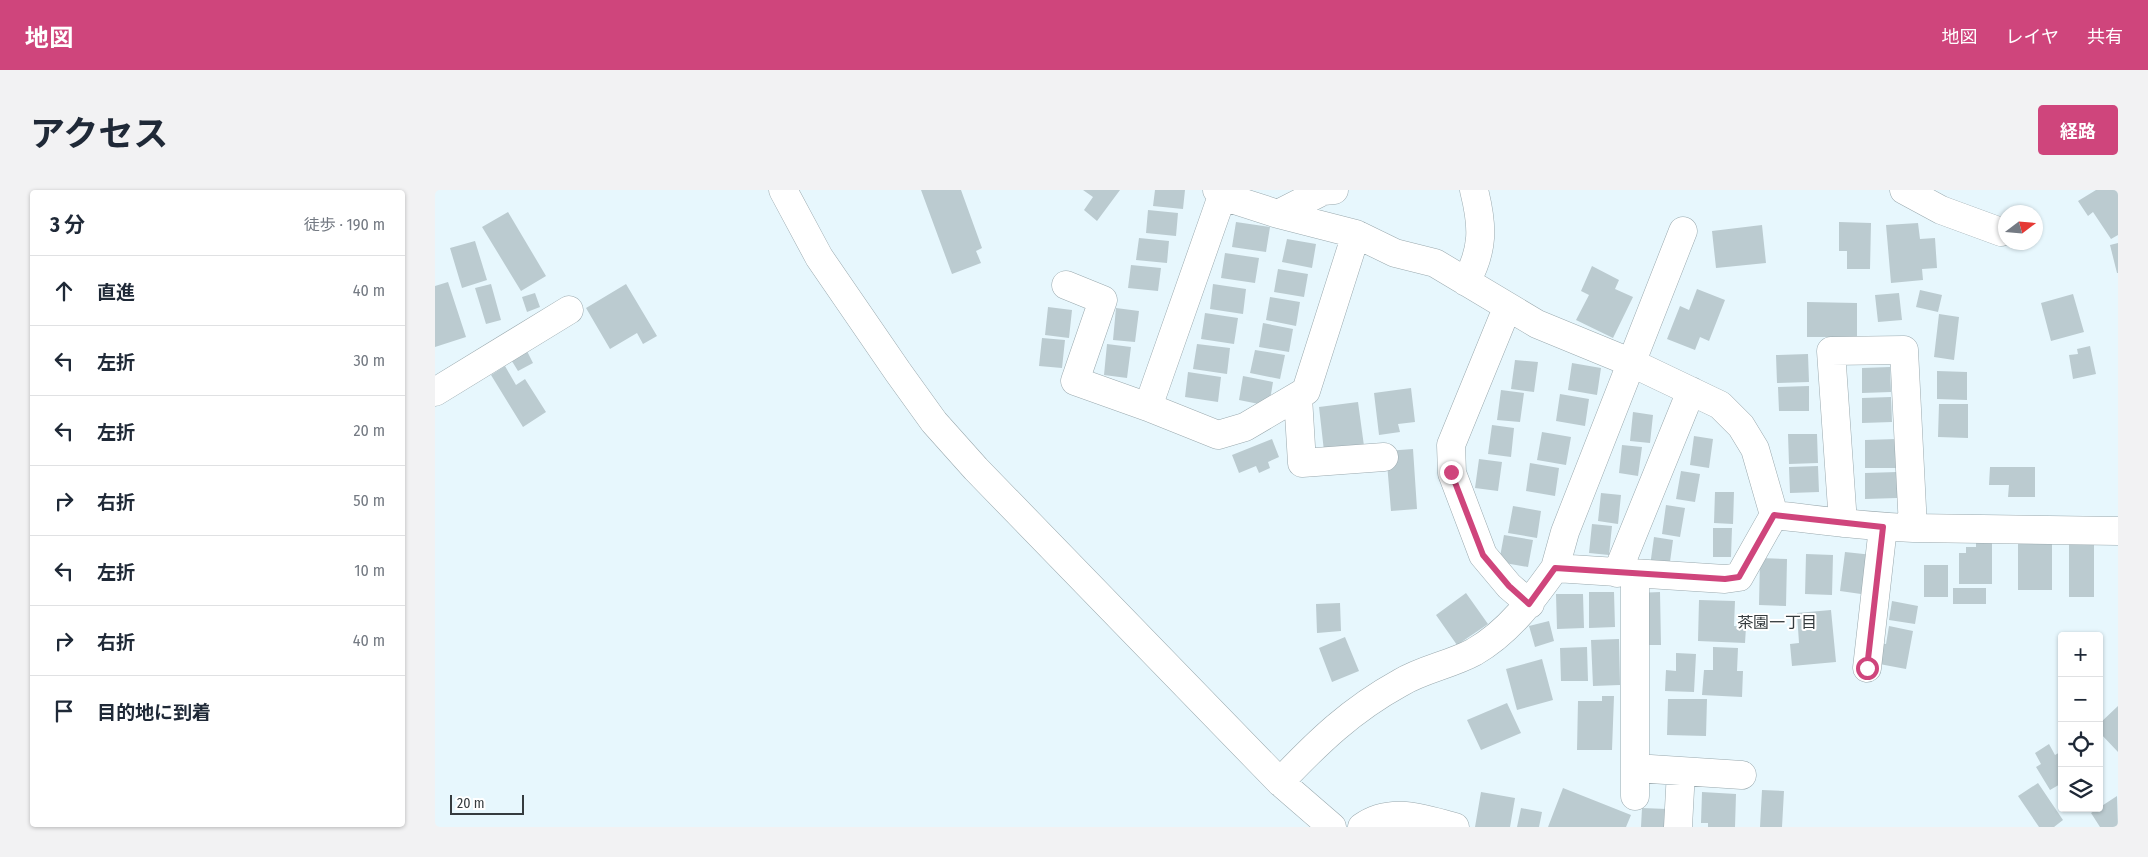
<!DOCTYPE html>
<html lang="ja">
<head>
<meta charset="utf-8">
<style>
  body { margin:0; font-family:"Fira Sans Condensed","Noto Sans JP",sans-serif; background:#f2f2f3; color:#1f2937 }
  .controls { position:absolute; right:15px; bottom:15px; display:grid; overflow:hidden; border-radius:5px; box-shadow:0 1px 4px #0004 }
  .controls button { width:45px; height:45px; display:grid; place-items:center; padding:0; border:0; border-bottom:1px solid #e0e1e3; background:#fff; color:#1f2937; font:25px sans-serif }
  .compass { position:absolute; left:1563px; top:15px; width:45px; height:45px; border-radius:50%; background:#fff; box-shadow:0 1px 4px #0004; rotate:74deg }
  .scale { position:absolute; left:15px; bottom:12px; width:74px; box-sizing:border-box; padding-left:5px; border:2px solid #353b3e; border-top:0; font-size:14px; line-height:18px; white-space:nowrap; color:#353b3e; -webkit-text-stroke:4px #fff; paint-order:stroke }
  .stop { position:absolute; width:15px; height:15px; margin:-11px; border:4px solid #cf457c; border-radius:50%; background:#fff }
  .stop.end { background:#cf457c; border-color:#fff; box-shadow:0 1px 5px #0008 }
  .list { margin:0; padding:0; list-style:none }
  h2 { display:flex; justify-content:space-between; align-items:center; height:65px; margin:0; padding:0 20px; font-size:21px }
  h2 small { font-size:16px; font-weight:400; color:#747a83 }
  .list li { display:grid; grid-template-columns:32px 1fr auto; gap:15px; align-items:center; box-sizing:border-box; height:70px; padding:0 20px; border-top:1px solid #e0e1e3 }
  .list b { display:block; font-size:19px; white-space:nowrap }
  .list em { font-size:16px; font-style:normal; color:#747a83 }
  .icon { flex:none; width:28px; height:28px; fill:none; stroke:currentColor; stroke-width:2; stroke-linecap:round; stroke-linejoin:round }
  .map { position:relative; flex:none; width:1683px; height:637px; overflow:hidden; border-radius:5px }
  header { display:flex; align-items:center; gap:30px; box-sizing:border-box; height:70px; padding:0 25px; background:#cf457c; color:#fff }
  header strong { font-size:24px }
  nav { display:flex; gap:28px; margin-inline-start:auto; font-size:18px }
  .intro { display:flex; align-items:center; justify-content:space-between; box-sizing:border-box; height:120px; padding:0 30px }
  h1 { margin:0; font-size:35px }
  .button { padding:12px 22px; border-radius:5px; background:#cf457c; color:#fff; font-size:18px; font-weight:700 }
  main { display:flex; gap:30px; padding:0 30px }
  aside { flex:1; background:#fff; border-radius:5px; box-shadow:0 1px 4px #0004 }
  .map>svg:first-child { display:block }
  .building { fill:#bbcbd0 }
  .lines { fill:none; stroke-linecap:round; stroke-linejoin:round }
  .minor-casing { stroke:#9aa9ae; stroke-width:29 }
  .minor { stroke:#fff; stroke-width:28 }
  .route { stroke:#cf457c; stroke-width:6 }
  .labels { text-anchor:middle; stroke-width:4; stroke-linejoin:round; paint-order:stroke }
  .neighbourhood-label { font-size:16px; fill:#353b3e; stroke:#fff }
</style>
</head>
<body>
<header>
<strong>地図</strong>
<nav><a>地図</a><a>レイヤ</a><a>共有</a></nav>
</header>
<div class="intro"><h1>アクセス</h1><a class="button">経路</a></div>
<main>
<aside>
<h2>3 分<small>徒歩 · 190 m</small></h2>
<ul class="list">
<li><svg class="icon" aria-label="ahead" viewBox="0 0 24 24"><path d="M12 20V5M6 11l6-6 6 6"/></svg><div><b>直進</b></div><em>40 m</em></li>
<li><svg class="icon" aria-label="left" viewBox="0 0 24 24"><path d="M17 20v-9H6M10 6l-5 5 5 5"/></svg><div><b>左折</b></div><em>30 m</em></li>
<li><svg class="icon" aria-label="left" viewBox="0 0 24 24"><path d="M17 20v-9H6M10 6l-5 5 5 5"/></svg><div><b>左折</b></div><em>20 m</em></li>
<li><svg class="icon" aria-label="right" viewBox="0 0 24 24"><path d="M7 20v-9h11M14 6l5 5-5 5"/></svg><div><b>右折</b></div><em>50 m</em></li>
<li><svg class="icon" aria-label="left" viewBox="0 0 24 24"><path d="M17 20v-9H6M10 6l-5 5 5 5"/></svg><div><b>左折</b></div><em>10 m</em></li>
<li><svg class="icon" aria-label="right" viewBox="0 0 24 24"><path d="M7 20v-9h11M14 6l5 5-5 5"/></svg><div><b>右折</b></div><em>40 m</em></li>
<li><svg class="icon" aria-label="arrive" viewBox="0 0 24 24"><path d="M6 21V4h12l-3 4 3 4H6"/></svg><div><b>目的地に到着</b></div></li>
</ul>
</aside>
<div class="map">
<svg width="1683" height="637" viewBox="0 0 1683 637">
  <rect width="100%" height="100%" fill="#e7f7fd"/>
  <!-- building -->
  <path class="building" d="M 486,0 L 526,0 L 547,58 L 541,61 L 546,73 L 517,84 Z
    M 648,0 L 685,0 L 662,31 L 649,20 L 658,7 Z
    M 720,0 L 750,0 L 748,19 L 718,16 Z
    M 1661,0 L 1683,0 L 1683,45 L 1676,49 L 1658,22 L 1653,26 L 1643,11 Z
    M 713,20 L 743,23 L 741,46 L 711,43 Z
    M 73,22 L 111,86 L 86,101 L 47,37 Z
    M 801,32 L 835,37 L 831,62 L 797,57 Z
    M 1404,32 L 1436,33 L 1435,79 L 1412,79 L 1412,61 L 1404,61 Z
    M 1483,33 L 1485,49 L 1500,48 L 1502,78 L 1487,79 L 1488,90 L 1456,93 L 1451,35 Z
    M 1327,35 L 1331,73 L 1281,78 L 1277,41 Z
    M 704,48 L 734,51 L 732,73 L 701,70 Z
    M 852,49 L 881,54 L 877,78 L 847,72 Z
    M 40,51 L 52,90 L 27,98 L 15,58 Z
    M 1683,53 L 1683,83 L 1682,83 L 1675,55 Z
    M 790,63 L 824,68 L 820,93 L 786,88 Z
    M 696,75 L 726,78 L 723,101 L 693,98 Z
    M 1157,76 L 1184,90 L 1180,99 L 1198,107 L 1178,148 L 1141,130 L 1154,105 L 1146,101 Z
    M 843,79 L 873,84 L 869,107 L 839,102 Z
    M 13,92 L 31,147 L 0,157 L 0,96 Z
    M 56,94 L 66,130 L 51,134 L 40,98 Z
    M 191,94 L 222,146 L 208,154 L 202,143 L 175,159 L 151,118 Z
    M 778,94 L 811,99 L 808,124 L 775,119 Z
    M 1262,99 L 1290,110 L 1274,151 L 1265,147 L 1260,160 L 1232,149 L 1245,116 L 1254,120 Z
    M 1485,100 L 1507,105 L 1503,122 L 1481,117 Z
    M 100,103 L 105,117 L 92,122 L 87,107 Z
    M 1464,103 L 1467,130 L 1443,132 L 1440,105 Z
    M 1638,104 L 1649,142 L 1616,151 L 1606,113 Z
    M 835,107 L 865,112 L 861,136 L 831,130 Z
    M 1372,112 L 1422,113 L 1422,147 L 1372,147 Z
    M 613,117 L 637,120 L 634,148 L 610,145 Z
    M 681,118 L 704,121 L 700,152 L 678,150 Z
    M 770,123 L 803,128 L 799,154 L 766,149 Z
    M 1504,124 L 1524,127 L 1519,170 L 1499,167 Z
    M 828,133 L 858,139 L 854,162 L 824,157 Z
    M 607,148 L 630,150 L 627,178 L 604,176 Z
    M 672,154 L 696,157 L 692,188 L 669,185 Z
    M 762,154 L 795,158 L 792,184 L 758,179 Z
    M 1655,156 L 1661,184 L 1638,189 L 1634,165 L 1643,164 L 1642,159 Z
    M 91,159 L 98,173 L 83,181 L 75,168 Z
    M 820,160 L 850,165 L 845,189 L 815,183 Z
    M 1373,164 L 1374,192 L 1342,193 L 1341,165 Z
    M 1080,170 L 1103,172 L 1099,202 L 1076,199 Z
    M 1137,173 L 1166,178 L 1162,205 L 1133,200 Z
    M 70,176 L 81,195 L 90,189 L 111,222 L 88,237 L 56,185 Z
    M 1455,177 L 1456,202 L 1427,203 L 1427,178 Z
    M 1502,181 L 1532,182 L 1532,210 L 1502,209 Z
    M 753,182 L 786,187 L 783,212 L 750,207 Z
    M 808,186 L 838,192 L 834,216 L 804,210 Z
    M 1374,196 L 1374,221 L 1344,221 L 1343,197 Z
    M 976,198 L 980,232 L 963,234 L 965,242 L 944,245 L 939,203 Z
    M 1066,200 L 1089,203 L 1085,232 L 1062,230 Z
    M 1125,204 L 1154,209 L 1150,236 L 1121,231 Z
    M 1456,207 L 1457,232 L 1427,233 L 1427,208 Z
    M 923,212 L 929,256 L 889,261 L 884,217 Z
    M 1504,214 L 1533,214 L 1533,248 L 1503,247 Z
    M 1198,222 L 1218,225 L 1215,253 L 1195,251 Z
    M 1057,235 L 1079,238 L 1076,267 L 1053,264 Z
    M 1107,242 L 1136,247 L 1131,275 L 1102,270 Z
    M 1353,244 L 1382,244 L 1383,273 L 1354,274 Z
    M 1259,246 L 1278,249 L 1274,278 L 1255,275 Z
    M 837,249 L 844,267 L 833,272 L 835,278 L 824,283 L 821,276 L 804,283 L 797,265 Z
    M 1461,249 L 1462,278 L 1430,278 L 1430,250 Z
    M 1187,255 L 1207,257 L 1203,286 L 1184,283 Z
    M 978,259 L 982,319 L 956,321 L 951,261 Z
    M 1044,269 L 1067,272 L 1063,301 L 1040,298 Z
    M 1095,273 L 1124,278 L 1120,306 L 1091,301 Z
    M 1383,276 L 1384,302 L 1355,303 L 1354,277 Z
    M 1555,277 L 1600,277 L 1600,307 L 1573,307 L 1574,295 L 1554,295 Z
    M 1246,281 L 1265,284 L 1260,312 L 1241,309 Z
    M 1462,282 L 1462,308 L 1430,309 L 1430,283 Z
    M 1280,302 L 1299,302 L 1298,334 L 1279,333 Z
    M 1166,303 L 1186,305 L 1183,334 L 1163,331 Z
    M 1231,315 L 1250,318 L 1245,347 L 1227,344 Z
    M 1078,316 L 1106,321 L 1102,348 L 1073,343 Z
    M 1157,334 L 1177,336 L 1174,365 L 1154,363 Z
    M 1278,338 L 1297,338 L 1296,367 L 1278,367 Z
    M 1069,345 L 1098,350 L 1093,377 L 1064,372 Z
    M 1219,347 L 1238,350 L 1234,379 L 1215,376 Z
    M 1583,350 L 1617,350 L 1617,400 L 1583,400 Z
    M 1634,350 L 1659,350 L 1659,407 L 1634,407 Z
    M 1541,353 L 1557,353 L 1557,394 L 1524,394 L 1524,363 L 1531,363 L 1531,357 L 1541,357 Z
    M 1410,362 L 1438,365 L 1433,405 L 1405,401 Z
    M 1371,364 L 1398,365 L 1397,405 L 1370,404 Z
    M 1325,368 L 1352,369 L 1351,416 L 1324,415 Z
    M 1489,375 L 1513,375 L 1513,407 L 1489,407 Z
    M 1518,398 L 1551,398 L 1551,414 L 1518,414 Z
    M 1154,402 L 1179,402 L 1180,437 L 1154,438 Z
    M 1225,402 L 1226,455 L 1204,455 L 1202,403 Z
    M 1031,403 L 1053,434 L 1022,455 L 1001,425 Z
    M 1121,404 L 1148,404 L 1149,438 L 1122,439 Z
    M 1264,410 L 1300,411 L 1299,436 L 1311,437 L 1310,453 L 1263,451 Z
    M 1457,411 L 1483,416 L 1480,434 L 1454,430 Z
    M 905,413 L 906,441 L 882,443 L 881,414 Z
    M 1396,420 L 1401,472 L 1357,476 L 1355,454 L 1364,453 L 1362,423 Z
    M 1114,431 L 1119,451 L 1100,457 L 1094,436 Z
    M 1454,436 L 1478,441 L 1471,479 L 1439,473 L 1443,453 L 1451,454 Z
    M 910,447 L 924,481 L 897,492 L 884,458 Z
    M 1184,449 L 1185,495 L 1158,496 L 1156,450 Z
    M 1152,457 L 1153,491 L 1126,491 L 1125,458 Z
    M 1278,457 L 1303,458 L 1302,481 L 1308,481 L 1307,507 L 1267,505 L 1269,480 L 1278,480 Z
    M 1241,463 L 1261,464 L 1259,502 L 1230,501 L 1231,480 L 1241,481 Z
    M 1107,469 L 1118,510 L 1082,520 L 1071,479 Z
    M 1167,506 L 1179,506 L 1177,560 L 1142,560 L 1143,511 L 1167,511 Z
    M 1233,509 L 1272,509 L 1271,546 L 1232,545 Z
    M 1072,513 L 1086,543 L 1046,560 L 1032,530 Z
    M 1683,516 L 1683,562 L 1664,542 L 1664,534 Z
    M 1614,554 L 1620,565 L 1627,561 L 1627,593 L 1615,600 L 1601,577 L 1606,574 L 1600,563 Z
    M 1603,593 L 1628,630 L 1619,637 L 1604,637 L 1583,606 Z
    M 1128,598 L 1196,625 L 1191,637 L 1113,637 Z
    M 1327,600 L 1349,601 L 1347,637 L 1325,637 Z
    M 1046,602 L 1080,608 L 1075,637 L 1040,637 Z
    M 1267,602 L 1301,604 L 1300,637 L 1273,637 L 1273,633 L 1266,633 Z
    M 1682,606 L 1683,637 L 1665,637 L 1656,623 Z
    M 1086,618 L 1107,622 L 1104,637 L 1082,637 Z
    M 1207,618 L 1232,619 L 1231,637 L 1206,637 Z"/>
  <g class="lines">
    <!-- minor casing -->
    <g class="minor-casing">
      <path id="minor" d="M 348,0 L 384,67 L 463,182 L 499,232 L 541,279 L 845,592 L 897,637
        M 782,0 L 787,6 L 843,24 L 921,44 L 960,63 L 1000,73 L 1102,134 L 1197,173 L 1285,215 L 1306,236 L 1320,259 L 1339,325 L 1304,387 L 1290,389 L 1120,378 C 1097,410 1074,442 1039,462 C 1015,475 988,479 965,493 C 916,520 883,552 845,592
        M 1469,0 L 1506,20 L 1566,42
        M 843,24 L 888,1 L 899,0
        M 1031,92 C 1049,59 1048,36 1039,0
        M 631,95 L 668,110 L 640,191 L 713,217 L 783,245 L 810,237 L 871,201 L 921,44
        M 1072,118 L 1016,255 L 1017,283 L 1048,365 L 1074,396 L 1095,414
        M 0,202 L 134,120
        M 863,207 L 867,273 L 949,267
        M 713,217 L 787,6
        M 1339,325 C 1385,330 1431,337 1478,338 L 1469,160 L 1396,161 L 1408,333
        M 1478,338 L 1683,341
        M 1120,378 L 1130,342 L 1248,41
        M 1182,383 L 1256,201
        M 1432,478 L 1448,337
        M 1200,578 L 1307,585
        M 1200,606 L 1200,384
        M 927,637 C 956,616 989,629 1020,637
        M 1243,637 L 1246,581"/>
    </g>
    <!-- minor -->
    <use href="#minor" class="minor"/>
  </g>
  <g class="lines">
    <!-- route -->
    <path class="route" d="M 1016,282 L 1048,365 L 1074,396 L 1094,414 L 1120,378 L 1290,389 L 1304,387 L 1339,325 L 1448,337 L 1432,478"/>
  </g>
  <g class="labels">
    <!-- neighbourhood labels -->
    <g class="neighbourhood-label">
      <text x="1342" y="438">茶園一丁目</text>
    </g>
  </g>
</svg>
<div class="controls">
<button>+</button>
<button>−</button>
<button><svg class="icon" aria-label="locate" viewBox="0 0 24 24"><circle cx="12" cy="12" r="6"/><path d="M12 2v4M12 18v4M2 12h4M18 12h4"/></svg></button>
<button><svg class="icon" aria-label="layers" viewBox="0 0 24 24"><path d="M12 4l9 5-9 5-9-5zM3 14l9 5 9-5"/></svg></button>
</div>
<svg class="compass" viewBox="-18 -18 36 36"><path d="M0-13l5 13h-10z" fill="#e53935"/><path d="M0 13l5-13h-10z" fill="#747a83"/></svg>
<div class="scale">20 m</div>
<div class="stop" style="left:1432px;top:478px"></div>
<div class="stop end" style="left:1016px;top:282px"></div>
</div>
</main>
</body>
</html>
